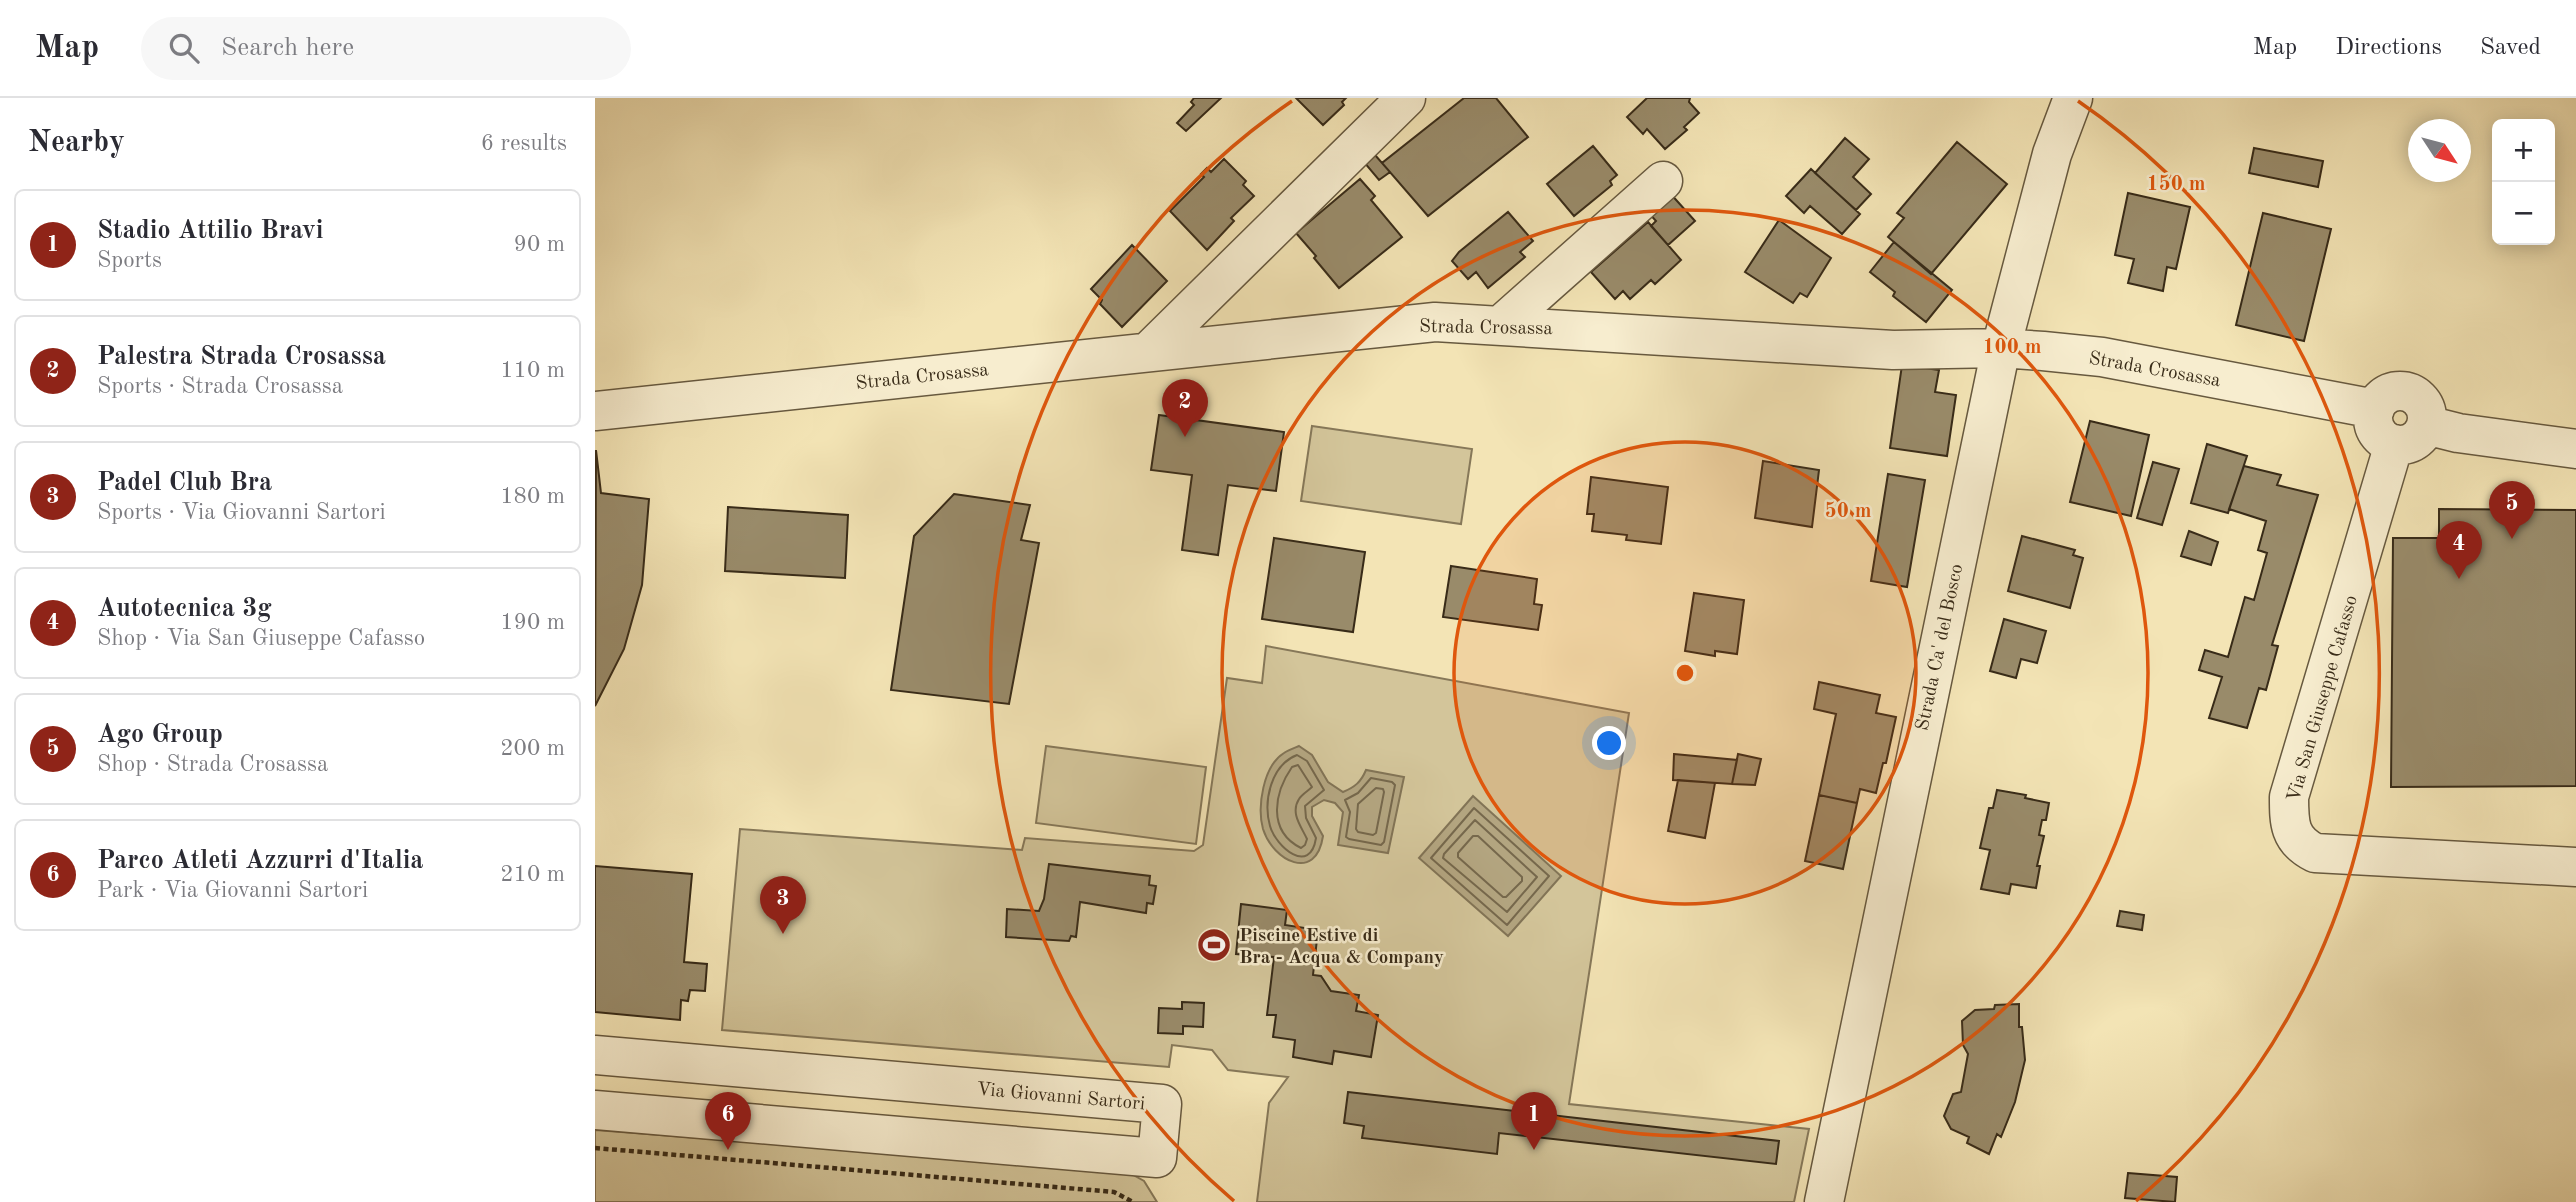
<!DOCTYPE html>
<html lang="en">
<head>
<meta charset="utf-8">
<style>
  body { margin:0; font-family:"Old Standard TT",serif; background:#f7f7f7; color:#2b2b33 }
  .controls { position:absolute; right:21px; top:21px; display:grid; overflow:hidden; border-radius:10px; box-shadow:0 4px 18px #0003 }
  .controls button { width:63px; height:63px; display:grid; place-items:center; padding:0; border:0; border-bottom:2px solid #e1e1e2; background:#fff; color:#2b2b33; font:35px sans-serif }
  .compass { position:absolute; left:1813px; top:21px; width:63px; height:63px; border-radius:50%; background:#fff; box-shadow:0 4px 18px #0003; rotate:126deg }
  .you { position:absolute; left:1015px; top:646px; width:24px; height:24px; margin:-18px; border:5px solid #fff; border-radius:50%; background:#1a73e8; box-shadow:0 0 0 10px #1a73e833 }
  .badge { display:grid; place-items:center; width:46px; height:46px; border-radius:50%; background:#8f2418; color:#fff; font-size:23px; font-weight:700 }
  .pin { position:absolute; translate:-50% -58px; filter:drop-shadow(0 2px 4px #0008) }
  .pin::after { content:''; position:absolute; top:37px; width:24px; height:21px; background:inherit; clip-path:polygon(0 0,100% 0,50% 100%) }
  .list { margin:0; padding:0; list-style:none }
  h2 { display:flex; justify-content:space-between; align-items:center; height:91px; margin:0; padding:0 28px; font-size:30px }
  h2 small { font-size:23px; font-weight:400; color:#7c7c81 }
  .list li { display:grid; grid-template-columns:46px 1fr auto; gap:21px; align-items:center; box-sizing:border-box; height:112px; margin:0 14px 14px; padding:0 14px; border:2px solid #e1e1e2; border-radius:10px }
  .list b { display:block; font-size:26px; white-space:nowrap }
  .list p { margin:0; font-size:23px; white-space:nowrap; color:#7c7c81 }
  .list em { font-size:23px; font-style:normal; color:#7c7c81 }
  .icon { flex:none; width:38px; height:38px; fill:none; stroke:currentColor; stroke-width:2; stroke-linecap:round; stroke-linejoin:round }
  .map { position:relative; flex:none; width:1981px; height:1104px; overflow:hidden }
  header { display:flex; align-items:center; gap:42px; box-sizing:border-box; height:98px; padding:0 35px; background:#fff; border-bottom:2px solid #e1e1e2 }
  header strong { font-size:33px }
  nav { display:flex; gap:38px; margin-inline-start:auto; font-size:24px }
  .search { width:490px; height:63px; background:#f7f7f7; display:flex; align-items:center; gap:18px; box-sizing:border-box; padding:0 24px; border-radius:38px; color:#7c7c81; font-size:26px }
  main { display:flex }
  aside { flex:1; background:#fff }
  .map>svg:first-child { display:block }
  .green { fill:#d3c59a; stroke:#867859; stroke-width:2 }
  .water { fill:#b3a580; stroke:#827456; stroke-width:2 }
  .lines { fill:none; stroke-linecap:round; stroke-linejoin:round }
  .shore { stroke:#76684c; stroke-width:2 }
  .building { fill:#998b6a; stroke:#382b18; stroke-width:2 }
  .minor-casing { stroke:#67593f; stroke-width:41 }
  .path { stroke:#382b18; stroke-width:4.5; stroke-dasharray:5 3.5; stroke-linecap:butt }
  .minor { stroke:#f7edcf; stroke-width:38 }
  .ring { fill:none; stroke:#df570d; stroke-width:3.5 }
  .labels { text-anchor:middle; stroke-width:5; stroke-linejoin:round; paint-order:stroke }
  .street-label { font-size:19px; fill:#382b18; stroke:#f7edcf }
  .poi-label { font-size:19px; font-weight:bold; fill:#382b18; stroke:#f7edcf; text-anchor:start }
  .centre { fill:#df570d; stroke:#f7edcf; stroke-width:3.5 }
  .ring-label { font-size:21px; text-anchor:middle; font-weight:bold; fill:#df570d; stroke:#f7edcf; stroke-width:5; stroke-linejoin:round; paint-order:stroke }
</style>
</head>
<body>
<header>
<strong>Map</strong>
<div class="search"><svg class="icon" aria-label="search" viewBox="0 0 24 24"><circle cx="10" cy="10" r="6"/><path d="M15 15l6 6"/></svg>Search here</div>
<nav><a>Map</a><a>Directions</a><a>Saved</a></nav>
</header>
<main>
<aside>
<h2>Nearby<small>6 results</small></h2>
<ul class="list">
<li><span class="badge">1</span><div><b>Stadio Attilio Bravi</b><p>Sports</p></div><em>90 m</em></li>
<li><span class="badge">2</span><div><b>Palestra Strada Crosassa</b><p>Sports · Strada Crosassa</p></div><em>110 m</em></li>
<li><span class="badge">3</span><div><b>Padel Club Bra</b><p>Sports · Via Giovanni Sartori</p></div><em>180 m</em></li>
<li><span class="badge">4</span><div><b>Autotecnica 3g</b><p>Shop · Via San Giuseppe Cafasso</p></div><em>190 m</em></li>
<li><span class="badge">5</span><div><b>Ago Group</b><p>Shop · Strada Crosassa</p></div><em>200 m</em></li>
<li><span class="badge">6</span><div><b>Parco Atleti Azzurri d'Italia</b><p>Park · Via Giovanni Sartori</p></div><em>210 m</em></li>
</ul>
</aside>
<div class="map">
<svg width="1981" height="1104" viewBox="0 0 1981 1104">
  <rect width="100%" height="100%" fill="#f3e4b5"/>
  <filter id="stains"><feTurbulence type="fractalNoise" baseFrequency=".00286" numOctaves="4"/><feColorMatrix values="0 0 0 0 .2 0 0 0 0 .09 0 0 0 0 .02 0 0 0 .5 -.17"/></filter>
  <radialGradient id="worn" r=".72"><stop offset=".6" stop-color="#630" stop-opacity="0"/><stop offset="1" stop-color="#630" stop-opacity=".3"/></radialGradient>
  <!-- green -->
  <path class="green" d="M 717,328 L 877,351 L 866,426 L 706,403 Z
    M 671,548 L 1034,615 L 974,1006 L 1214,1031 L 1199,1104 L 662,1104 L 674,1005 L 693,979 L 633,972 L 617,952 L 577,947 L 574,969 L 127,932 L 145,731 L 427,752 L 430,740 L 599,753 L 608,747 L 632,580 L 667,585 Z
    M 451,648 L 611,669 L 601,746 L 441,725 Z
    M 0,1032 L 531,1073 L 549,1083 L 562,1104 L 0,1104 Z"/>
  <!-- water -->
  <path class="water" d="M 704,648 L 717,657 L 733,684 L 748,694 C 760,689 766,684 771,672 L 809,679 L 793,755 L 743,747 L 748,714 L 740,705 L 729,702 L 717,709 L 717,718 L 728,738 C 721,785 678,763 668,731 C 662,709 668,668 689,655 C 693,652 699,650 704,648 Z
    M 878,698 L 966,778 L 913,838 L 824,760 Z"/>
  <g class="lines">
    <!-- shore -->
    <path class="shore" d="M 702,657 L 712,663 L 729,692 L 710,708 L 711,720 L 721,740 C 715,778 681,749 675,728 C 668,703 676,667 702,657 Z
      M 703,667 L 717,689 C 713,693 707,696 704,701 C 695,715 706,728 712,741 L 710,747 L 706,750 C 672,733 679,695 697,669 Z
      M 776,680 L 797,684 L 800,687 L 789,744 L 786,747 L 754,741 L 751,739 L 755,714 L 750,702 L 763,695 Z
      M 781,690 L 788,691 L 789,694 L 781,735 L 778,737 L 763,734 L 761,731 L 763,706 Z
      M 879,710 L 954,778 L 912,827 L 836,760 Z
      M 880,722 L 942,779 L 912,814 L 848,760 L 849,756 Z
      M 878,738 L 883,738 L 927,779 L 927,783 L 911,799 L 908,799 L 863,759 L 863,755 Z"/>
  </g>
  <!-- building -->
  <path class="building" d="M 599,0 L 626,0 L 591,33 L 582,25 L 599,7 L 596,4 Z
    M 701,0 L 751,0 L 747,4 L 749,7 L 728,27 Z
    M 869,0 L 901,0 L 933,39 L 833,118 L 787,65 Z
    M 1052,0 L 1095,0 L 1094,4 L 1104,15 L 1089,29 L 1092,32 L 1070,51 L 1052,31 L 1048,36 L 1032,19 Z
    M 1250,40 L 1274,61 L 1258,79 L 1276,96 L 1261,112 L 1220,75 Z
    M 1362,44 L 1412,86 L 1336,176 L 1293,139 L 1309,120 L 1302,115 Z
    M 998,48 L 1022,77 L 1015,83 L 1017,87 L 979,118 L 952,86 Z
    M 773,49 L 795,74 L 784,82 L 763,57 Z
    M 1659,50 L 1728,63 L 1723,89 L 1654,75 Z
    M 629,61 L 651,83 L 648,87 L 659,98 L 636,120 L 639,123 L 612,152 L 575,113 L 609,79 L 606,76 L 612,70 L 616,74 Z
    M 1216,71 L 1265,116 L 1247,136 L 1215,108 L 1209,115 L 1191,98 Z
    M 765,81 L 780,98 L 776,102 L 807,139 L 744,190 L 719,160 L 721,158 L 701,135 Z
    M 1074,94 L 1100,123 L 1073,147 L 1056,128 L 1061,123 L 1053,114 Z
    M 1533,95 L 1595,109 L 1581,171 L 1572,169 L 1568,193 L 1533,185 L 1539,161 L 1520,157 Z
    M 913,114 L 938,143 L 925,154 L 930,159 L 893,190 L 881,174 L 873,181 L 857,163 L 864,154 Z
    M 1668,115 L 1736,131 L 1709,243 L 1641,227 Z
    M 1184,122 L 1236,160 L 1212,199 L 1205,195 L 1198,205 L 1150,174 Z
    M 1053,124 L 1086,162 L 1060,186 L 1056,182 L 1035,201 L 1028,193 L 1020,201 L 996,174 Z
    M 1299,144 L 1357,192 L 1331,224 L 1298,198 L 1300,194 L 1275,174 Z
    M 537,147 L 572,183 L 527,229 L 505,206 L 507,202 L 496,191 Z
    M 1307,267 L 1344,272 L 1340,294 L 1361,297 L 1352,358 L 1295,350 Z
    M 564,317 L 689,334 L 681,393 L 633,387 L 623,457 L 587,452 L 597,377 L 556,372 Z
    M 1495,323 L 1554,337 L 1536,418 L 1475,404 Z
    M 1612,346 L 1652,358 L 1633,415 L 1596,405 Z
    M 1,352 L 6,395 L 54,401 L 47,487 L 29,551 L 0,608 Z
    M 1168,363 L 1224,372 L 1217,429 L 1160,420 Z
    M 1558,364 L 1584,371 L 1567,427 L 1542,420 Z
    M 1649,368 L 1686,377 L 1682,387 L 1723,397 L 1677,547 L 1683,548 L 1671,592 L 1664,590 L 1652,630 L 1614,620 L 1627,579 L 1604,572 L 1610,552 L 1633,559 L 1650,499 L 1659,502 L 1672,455 L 1663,452 L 1671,423 L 1634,411 Z
    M 1293,376 L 1330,382 L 1312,489 L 1276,483 Z
    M 996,379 L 1073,389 L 1066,446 L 1031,442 L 1032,437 L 997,433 L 999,416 L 992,416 Z
    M 359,396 L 435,407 L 426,442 L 444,445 L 414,606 L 296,592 L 319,438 Z
    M 133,409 L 253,417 L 250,480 L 130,473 Z
    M 1844,411 L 1981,412 L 1981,688 L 1796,689 L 1798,440 L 1844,440 Z
    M 1594,433 L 1623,444 L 1616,467 L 1586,458 Z
    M 1427,438 L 1480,452 L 1478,457 L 1488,460 L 1475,510 L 1413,493 Z
    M 679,440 L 770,454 L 758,534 L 667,521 Z
    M 856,468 L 942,481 L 939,506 L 947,507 L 943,532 L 848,519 Z
    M 1099,495 L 1149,502 L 1142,556 L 1120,553 L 1120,558 L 1090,553 Z
    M 1409,521 L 1451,533 L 1442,565 L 1426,561 L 1421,580 L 1395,573 Z
    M 1224,584 L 1285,597 L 1281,615 L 1301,619 L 1291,665 L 1288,665 L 1281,695 L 1265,691 L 1262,705 L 1224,697 L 1241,616 L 1219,611 Z
    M 1079,656 L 1142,662 L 1137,686 L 1078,682 Z
    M 1143,656 L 1166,661 L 1160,687 L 1137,686 Z
    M 1083,682 L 1120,685 L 1110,740 L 1073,733 Z
    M 1402,692 L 1431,697 L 1430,700 L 1454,705 L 1451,722 L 1447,722 L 1444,737 L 1449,738 L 1442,768 L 1445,768 L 1441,790 L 1416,786 L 1414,796 L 1386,791 L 1395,752 L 1385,750 L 1394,710 L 1398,710 Z
    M 1224,697 L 1262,705 L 1248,771 L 1210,763 Z
    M 454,766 L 555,778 L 554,787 L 561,788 L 558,806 L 552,805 L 551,815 L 485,804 L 481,839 L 476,838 L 474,843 L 411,839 L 412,811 L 444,813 L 449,801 Z
    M 0,768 L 97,776 L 89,864 L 112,866 L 110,893 L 95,892 L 93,903 L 86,902 L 85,922 L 0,914 Z
    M 646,806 L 692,812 L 690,827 L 723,832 L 718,877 L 726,878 L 736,893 L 764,897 L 761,913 L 783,917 L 776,959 L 739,953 L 737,966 L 698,959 L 700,942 L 678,939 L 681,917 L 672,917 L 679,859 L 641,856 Z
    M 1525,813 L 1549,817 L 1547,832 L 1522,828 Z
    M 587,904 L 609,905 L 608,929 L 588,928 L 588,936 L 563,935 L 564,910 L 587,911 Z
    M 1424,906 L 1424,929 L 1427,929 L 1430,962 L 1420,1004 L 1406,1039 L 1402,1036 L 1394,1056 L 1372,1045 L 1374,1039 L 1356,1031 L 1349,1018 L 1358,996 L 1366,994 L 1373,956 L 1368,947 L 1367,923 L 1380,912 L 1399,911 L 1400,907 Z
    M 753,994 L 1184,1043 L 1181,1066 L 904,1035 L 902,1056 L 767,1040 L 769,1028 L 749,1025 Z
    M 1533,1075 L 1582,1079 L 1580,1104 L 1530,1100 Z"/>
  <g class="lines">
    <!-- minor casing -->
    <g class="minor-casing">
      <path id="minor" d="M 907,226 L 1068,83
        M 553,254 L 811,0
        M1778 320a27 27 0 1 1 54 0a27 27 0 1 1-54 0Z
        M 0,313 L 840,224 L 1298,252 L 1406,250 L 1448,253 L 1507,259 L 1780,311
        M 1831,327 L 1863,335 L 1981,351
        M 1799,346 L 1694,699 C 1694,725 1694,742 1720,755 L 1981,769
        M 0,957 L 567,1006 L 562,1060 L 0,1012
        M 1229,1104 L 1406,250 L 1457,56 L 1478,0"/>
    </g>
    <!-- path -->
    <path class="path" d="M 0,1050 L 519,1094 L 538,1104"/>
    <!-- minor -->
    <use href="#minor" class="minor"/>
  </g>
  <!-- distance rings -->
  <circle cx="1090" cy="575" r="231" fill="#df570d" fill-opacity=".12"/>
  <g class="ring">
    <circle cx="1090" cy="575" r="231"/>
    <circle cx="1090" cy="575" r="463"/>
    <path d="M639 1103A694 694 0 0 1 697 3M1483 3A694 694 0 0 1 1541 1103"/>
  </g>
  <!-- icons -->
  <defs>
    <g id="stadium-disc" transform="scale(1.75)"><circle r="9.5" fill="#8f2418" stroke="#f7edcf"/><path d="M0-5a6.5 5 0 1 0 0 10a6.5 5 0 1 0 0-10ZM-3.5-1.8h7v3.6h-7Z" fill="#fff"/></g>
  </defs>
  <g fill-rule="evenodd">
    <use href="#stadium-disc" x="619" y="847"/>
  </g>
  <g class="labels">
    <!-- street labels -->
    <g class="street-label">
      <text transform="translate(891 228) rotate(1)" y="7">Strada Crosassa</text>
      <text transform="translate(1560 270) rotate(10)" y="7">Strada Crosassa</text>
      <text transform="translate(327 277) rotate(-6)" y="7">Strada Crosassa</text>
      <text transform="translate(1343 549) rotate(-78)" y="7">Strada Ca' del Bosco</text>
      <text transform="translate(1726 600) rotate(-74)" y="7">Via San Giuseppe Cafasso</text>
      <text transform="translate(466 997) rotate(5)" y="7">Via Giovanni Sartori</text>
    </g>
    <!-- poi labels -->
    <g class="poi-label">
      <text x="644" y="843">Piscine Estive di<tspan x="644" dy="22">Bra - Acqua &amp; Company</tspan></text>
    </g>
  </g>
  <circle cx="1090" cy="575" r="10" class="centre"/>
  <g class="ring-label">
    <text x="1581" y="92">150 m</text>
    <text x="1417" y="255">100 m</text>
    <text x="1253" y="419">50 m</text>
  </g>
  <rect width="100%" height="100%" filter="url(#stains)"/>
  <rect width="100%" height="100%" fill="url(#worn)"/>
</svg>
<div class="controls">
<button>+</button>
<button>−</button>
</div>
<svg class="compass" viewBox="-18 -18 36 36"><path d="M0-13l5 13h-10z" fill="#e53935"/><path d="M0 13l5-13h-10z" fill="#7c7c81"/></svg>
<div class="you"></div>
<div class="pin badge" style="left:939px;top:1052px">1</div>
<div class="pin badge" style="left:590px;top:339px">2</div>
<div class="pin badge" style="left:188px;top:836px">3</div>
<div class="pin badge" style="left:1864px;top:481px">4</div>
<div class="pin badge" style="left:1917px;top:441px">5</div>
<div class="pin badge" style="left:133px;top:1052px">6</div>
</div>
</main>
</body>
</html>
